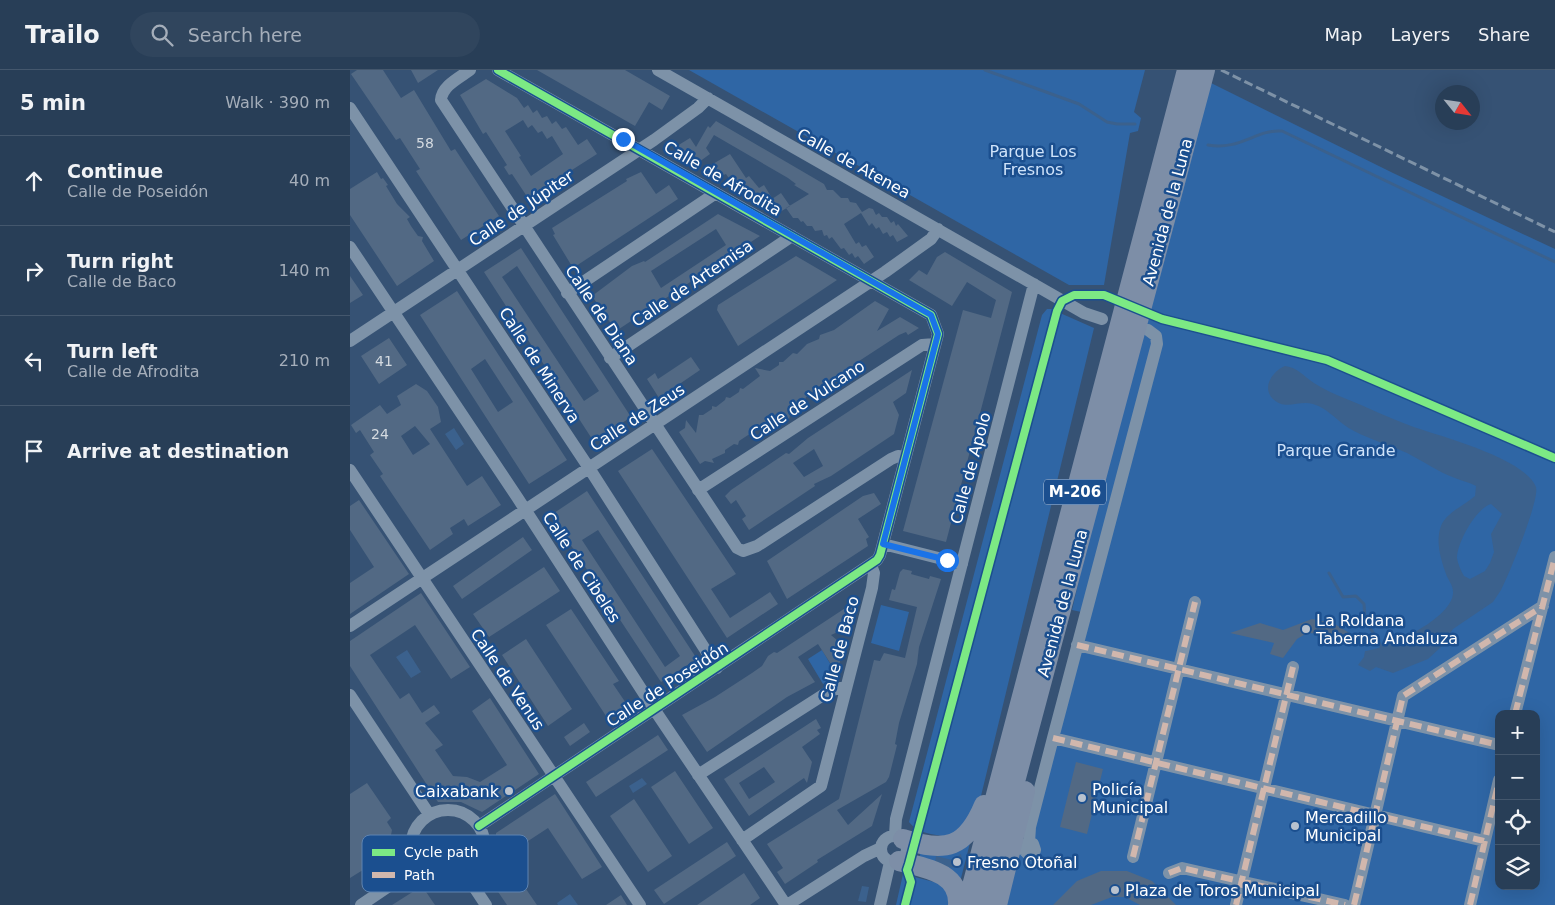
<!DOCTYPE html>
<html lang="en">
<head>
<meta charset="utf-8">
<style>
  body { margin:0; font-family:"DejaVu Sans",sans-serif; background:#30455d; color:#f1f3f6 }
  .controls { position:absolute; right:15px; bottom:15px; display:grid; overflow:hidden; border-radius:10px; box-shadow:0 5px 20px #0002 }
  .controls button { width:45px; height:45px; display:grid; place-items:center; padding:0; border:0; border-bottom:1px solid #44576d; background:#283e57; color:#f1f3f6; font:25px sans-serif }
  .compass { position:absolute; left:1085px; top:15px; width:45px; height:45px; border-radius:50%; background:#283e57; box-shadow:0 5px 20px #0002; rotate:120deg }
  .stop { position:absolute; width:15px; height:15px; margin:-11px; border:4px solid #1a73e8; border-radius:50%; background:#fff }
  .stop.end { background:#1a73e8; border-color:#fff; box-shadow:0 1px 5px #0008 }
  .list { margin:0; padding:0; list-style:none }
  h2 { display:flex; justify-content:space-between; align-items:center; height:65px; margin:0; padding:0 20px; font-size:21px }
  h2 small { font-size:16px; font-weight:400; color:#a5aeba }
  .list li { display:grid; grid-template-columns:32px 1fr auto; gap:15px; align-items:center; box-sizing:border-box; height:90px; padding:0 20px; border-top:1px solid #44576d }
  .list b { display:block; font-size:19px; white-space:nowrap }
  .list p { margin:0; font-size:16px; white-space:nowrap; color:#a5aeba }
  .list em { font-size:16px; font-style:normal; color:#a5aeba }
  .icon { flex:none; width:28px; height:28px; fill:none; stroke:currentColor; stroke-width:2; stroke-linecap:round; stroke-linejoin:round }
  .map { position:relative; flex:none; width:1205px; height:835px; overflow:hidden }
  header { display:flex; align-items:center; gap:30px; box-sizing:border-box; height:70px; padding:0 25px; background:#283e57; border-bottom:1px solid #44576d }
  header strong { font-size:24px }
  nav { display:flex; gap:28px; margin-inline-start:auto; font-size:18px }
  .search { width:350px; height:45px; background:#30455d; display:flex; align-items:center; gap:12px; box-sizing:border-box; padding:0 18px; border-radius:28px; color:#a5aeba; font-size:19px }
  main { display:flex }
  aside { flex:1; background:#283e57 }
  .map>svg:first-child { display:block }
  .green { fill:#2f66a5; fill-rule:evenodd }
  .water { fill:#3b618d; fill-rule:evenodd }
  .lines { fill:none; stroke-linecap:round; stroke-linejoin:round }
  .stream { stroke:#3b618d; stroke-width:3 }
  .building { fill:#526984; fill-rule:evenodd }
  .street { stroke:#7d92a8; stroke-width:12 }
  .primary { stroke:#7d8ea7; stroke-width:20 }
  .rail { stroke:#7e92a7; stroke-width:3; stroke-dasharray:9 4; stroke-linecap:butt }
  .quiet { stroke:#d1b7ad; stroke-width:6; stroke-dasharray:12 6; stroke-linecap:butt }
  .cycleway-casing { stroke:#1b4f8f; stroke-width:11 }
  .cycleway { stroke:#7ce984; stroke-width:8 }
  .route { stroke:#1a73e8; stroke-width:6 }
  .poi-dot { fill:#b9c2ce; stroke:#1b4f8f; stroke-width:2 }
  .labels { text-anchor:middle; stroke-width:5; stroke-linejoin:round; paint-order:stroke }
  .number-label { font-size:14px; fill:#d4dae0 }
  .shield { fill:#1b4f8f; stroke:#bbcadd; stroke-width:1 }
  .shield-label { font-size:15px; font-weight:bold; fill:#fff }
  .park-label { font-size:16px; fill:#cfe3fa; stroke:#1b4f8f }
  .street-label { font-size:16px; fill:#fff; stroke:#1b4f8f }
  .poi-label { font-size:16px; fill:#fff; stroke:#1b4f8f; text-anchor:start }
  .key { fill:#1b4f8f; stroke:#5f84b1; stroke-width:1 }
  .key-label { font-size:14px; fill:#fff }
</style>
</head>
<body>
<header>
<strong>Trailo</strong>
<div class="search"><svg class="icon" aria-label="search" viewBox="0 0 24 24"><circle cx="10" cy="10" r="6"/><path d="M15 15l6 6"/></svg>Search here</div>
<nav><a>Map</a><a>Layers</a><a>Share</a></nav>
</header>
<main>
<aside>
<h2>5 min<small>Walk · 390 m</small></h2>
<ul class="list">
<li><svg class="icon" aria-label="ahead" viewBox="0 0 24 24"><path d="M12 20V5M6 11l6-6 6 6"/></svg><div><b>Continue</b><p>Calle de Poseidón</p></div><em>40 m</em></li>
<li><svg class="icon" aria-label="right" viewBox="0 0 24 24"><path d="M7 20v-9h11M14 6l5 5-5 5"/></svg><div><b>Turn right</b><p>Calle de Baco</p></div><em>140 m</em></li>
<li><svg class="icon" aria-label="left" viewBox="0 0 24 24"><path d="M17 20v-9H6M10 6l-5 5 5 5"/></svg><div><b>Turn left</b><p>Calle de Afrodita</p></div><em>210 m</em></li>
<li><svg class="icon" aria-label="arrive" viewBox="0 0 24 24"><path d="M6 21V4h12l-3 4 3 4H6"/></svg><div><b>Arrive at destination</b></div></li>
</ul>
</aside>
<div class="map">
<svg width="1205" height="835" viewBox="0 0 1205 835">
  <rect width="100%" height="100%" fill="#365274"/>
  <!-- green -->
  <path class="green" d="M 339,0 L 795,0 L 784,42 L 791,48 L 788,61 L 780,63 L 754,215 L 719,215 Z
    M 859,12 L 1043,103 L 1205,179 L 1205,835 L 647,835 L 663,778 L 673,779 L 736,543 L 722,540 L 760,377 ZM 1149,644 L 1186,644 L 1186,816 L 1149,816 Z
    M 697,239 L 701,239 L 744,258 L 631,726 L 622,746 L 601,767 C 586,765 568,764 559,752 L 692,245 Z
    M 531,535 L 559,542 L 549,581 L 521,573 Z
    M 472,580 L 487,605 L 473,614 L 458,589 Z
    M 621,769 L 610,812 L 568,793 L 571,780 Z
    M 553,804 L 588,813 L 598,821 L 598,835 L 546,835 Z"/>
  <!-- water -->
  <path class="water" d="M 935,296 C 949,298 953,306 964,313 C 973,319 984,324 994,328 C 1017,337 1039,348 1061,356 C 1089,366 1175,388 1186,417 C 1190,429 1159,505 1151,520 L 1143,532 L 1103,559 L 1091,577 L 1078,589 L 1043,603 L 1026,597 L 1020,601 L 1008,595 L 1014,587 L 1015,581 C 1037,579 1104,548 1103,522 C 1103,515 1098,510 1096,504 C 1091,490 1086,474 1090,459 C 1094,443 1114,436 1125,426 L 1126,416 C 1119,412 1112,411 1105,408 C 1088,402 1073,391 1057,383 C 1040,375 1021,370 1004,361 C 989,354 980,339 963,334 C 949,330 935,341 923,329 C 911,317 923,301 935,296 ZM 1141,434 L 1152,444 L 1141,464 L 1144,482 L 1140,493 L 1135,501 L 1120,509 L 1114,506 C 1111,501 1108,494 1107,488 C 1107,473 1126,438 1141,434 Z
    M 104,358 L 114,374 L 106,380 L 95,364 Z
    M 57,580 L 71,602 L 61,608 L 46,587 Z
    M 292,708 L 297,714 L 283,723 L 279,716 Z
    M 611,784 L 612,790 L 609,798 L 594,797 L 585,793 L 586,786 L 602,790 Z
    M 512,816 L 519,817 L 516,832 L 508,831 Z
    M 220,824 L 228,835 L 208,835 L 207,833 Z"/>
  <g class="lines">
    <!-- stream -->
    <path class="stream" d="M 635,0 L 729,34 L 757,52 L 767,54 L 785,54
      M 858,75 C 889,81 907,59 932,61 L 1205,192
      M 979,503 L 993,527 L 1006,526 L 1014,534 L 1015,549 L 1032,578"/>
  </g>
  <!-- building -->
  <path class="building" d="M 7,0 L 33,0 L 51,28 L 64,20 L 101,81 L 105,79 L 149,146 L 111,170 L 66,101 L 70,99 L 50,68 L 46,70 L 1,4 Z
    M 61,0 L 88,0 L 68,13 Z
    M 187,0 L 275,0 L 320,26 L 312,40 L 299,32 L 285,56 Z
    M 136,9 L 167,28 L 174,38 L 178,35 L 183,43 L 187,40 L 192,48 L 197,46 L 202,54 L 206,51 L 212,59 L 216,57 L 228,75 L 237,69 L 247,84 L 178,128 L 162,104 L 159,105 L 154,97 L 157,95 L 136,62 L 133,64 L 110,25 ZM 173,50 L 178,58 L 182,55 L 188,63 L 192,61 L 197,69 L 202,66 L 213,84 L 181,106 L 169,87 L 171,86 L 155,61 Z
    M 366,51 L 474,114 L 477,120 L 483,120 L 491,128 L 498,128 L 500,132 L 506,133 L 512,142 L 519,138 L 523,139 L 526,145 L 529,143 L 532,147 L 537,147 L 541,153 L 544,151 L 546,156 L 548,154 L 558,166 L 547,172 L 543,165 L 540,167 L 537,162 L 533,164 L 529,157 L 526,159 L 522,153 L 519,156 L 511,143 L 494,154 L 506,174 L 509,172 L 512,177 L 516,175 L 524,187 L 514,194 L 508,186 L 505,188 L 502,183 L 499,185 L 494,178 L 491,179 L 482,167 L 479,169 L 477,165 L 474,166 L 472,160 L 465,161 L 462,156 L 457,156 L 453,151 L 451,152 L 448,148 L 443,148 L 436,138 L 459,124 L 444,115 L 446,114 L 438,108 L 364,65 L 356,78 L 360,84 L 349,92 L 345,86 L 342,87 L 338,81 L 332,84 L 327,76 L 340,68 L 346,77 L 358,56 L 360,58 Z
    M 380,84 L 396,108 L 399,106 L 409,118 L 414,115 L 422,128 L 415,133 L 404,122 L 400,124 L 396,118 L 393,120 L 383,108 L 380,110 L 376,104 L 371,106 L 366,103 L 361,95 Z
    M 27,102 L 31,109 L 33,108 L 38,115 L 36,116 L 47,134 L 60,147 L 57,149 L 61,156 L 68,166 L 73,167 L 72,171 L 84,191 L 47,216 L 0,145 L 0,119 Z
    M 291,102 L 306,124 L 319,115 L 328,129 L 223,198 L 203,165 L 205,164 L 202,158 L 277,111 L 276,109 Z
    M 431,123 L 440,136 L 430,142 L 419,131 Z
    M 368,144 L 410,166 L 266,261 L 242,226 L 282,196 L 294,191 L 295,192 ZM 366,159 L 376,175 L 311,218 L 301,201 Z
    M 171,178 L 281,347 L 244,372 L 134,202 ZM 167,196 L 249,321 L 234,331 L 152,207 Z
    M 595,182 L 662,222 L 596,472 L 553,461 L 613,240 L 641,248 L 646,230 L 617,212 L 602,236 L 559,210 L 569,200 L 577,205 L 587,187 Z
    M 446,186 L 487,210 L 388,276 L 367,240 L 368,235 Z
    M 0,206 L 13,225 L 0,233 Z
    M 107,221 L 217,390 L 179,414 L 70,245 ZM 135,289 L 163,332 L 148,342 L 121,299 Z
    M 525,231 L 539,239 L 527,261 L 550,247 L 569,258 L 558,265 L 556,262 L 549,265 L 506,293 L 495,304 L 492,304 L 483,309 L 482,313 L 478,312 L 456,327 L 455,330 L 451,330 L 442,336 L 439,350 L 433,342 L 389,371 L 388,375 L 384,374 L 375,380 L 375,383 L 362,389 L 364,393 L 355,391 L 350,394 L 329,362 L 335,358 L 336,350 L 346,363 L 349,345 L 353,345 L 362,339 L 362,336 L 366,337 L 375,330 L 376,327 L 380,328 L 389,322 L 390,318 L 393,319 L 410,306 L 405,298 L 420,301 L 429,295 L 429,292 L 433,292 L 443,283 L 447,284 L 457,274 L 469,269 L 470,265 L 484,260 Z
    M 39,268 L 57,295 L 29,314 L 11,286 Z
    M 341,287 L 350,300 L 309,328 L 297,309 L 305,303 L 308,309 Z
    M 562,300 L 556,323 L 543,332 L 549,345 L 544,364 L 481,406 L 464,414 L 465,416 L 399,460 L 392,449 L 396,446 L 386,430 L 381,434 L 375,426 L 381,420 L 436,383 L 439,384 L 458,368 ZM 464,379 L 473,396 L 454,407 L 443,393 Z
    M 66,314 L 77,321 L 88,337 L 91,352 L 80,359 L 117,416 L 132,406 L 151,435 L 118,456 L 114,449 L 100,458 L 103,464 L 80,480 L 30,406 L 33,404 L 20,385 L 24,382 L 10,360 L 6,363 L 1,355 L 30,335 L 37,344 L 51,335 L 47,326 ZM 65,356 L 80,374 L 63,385 L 51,366 Z
    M 302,379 L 386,504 L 361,519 L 380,548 L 420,522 L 428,534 L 377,568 L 268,401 Z
    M 237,421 L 347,589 L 311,612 L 201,445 ZM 248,460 L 330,586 L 315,597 L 232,470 Z
    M 524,423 L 531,434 L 508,449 L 519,467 L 516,469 L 518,476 L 437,529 L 417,491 L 513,426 Z
    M 9,430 L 59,504 L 0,544 L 0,513 L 24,497 L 0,460 L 0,436 Z
    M 173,467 L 182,480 L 112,529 L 103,516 Z
    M 194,497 L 210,521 L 139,567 L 123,544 Z
    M 553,499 L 562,501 L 561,504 L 579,509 L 580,506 L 591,509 L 569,577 L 567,594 L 549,653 L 545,674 L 547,675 L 539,707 L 536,712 L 487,740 L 498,755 L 532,724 L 522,756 L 467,790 L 468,792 L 435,814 L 427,802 L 433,798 L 417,774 L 489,729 L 524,590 L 530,591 L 534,583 L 555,588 L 567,537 L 539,530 L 542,519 L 545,520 L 550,502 Z
    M 71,523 L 120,597 L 101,609 L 65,555 L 20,585 L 50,629 L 59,623 L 72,643 L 84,635 L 90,643 L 75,653 L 93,675 L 85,680 L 103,706 L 117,707 L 130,712 L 157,695 L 122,641 L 140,628 L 189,704 L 132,742 L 111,732 L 88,732 L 0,596 L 0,571 Z
    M 506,531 L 499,557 L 481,565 L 494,576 L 489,595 L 484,599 L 468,574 L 448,587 L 465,612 L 437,627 L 357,682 L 332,645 L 365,627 L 402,603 L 412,596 L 418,586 L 424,582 L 427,583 Z
    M 221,539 L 269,611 L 263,614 L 278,636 L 258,649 L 196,555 Z
    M 962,549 L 983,553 L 1001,564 L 990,572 L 977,564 L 957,563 L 947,569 L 933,588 L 920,584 L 924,573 L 880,563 L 910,553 L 933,560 Z
    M 176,569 L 222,639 L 198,656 L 152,585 Z
    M 466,649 L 471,658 L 467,660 L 470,664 L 452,677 L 462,692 L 457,713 L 454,708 L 399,746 L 374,709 ZM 414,697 L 425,712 L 399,729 L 389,713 Z
    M 234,653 L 240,662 L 220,676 L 214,667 Z
    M 308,665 L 318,680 L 246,727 L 236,712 Z
    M 726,692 L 753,699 L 737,764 L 710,757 Z
    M 325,701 L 363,758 L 339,774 L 301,717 Z
    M 17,713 L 41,748 L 37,752 L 42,760 L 37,785 L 0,808 L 0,724 Z
    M 205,724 L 252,797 L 232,809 L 198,758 L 172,775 L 167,806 L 187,835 L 157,835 L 138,807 L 145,785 L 146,763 Z
    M 284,729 L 322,786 L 298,802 L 260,746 Z
    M 377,772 L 386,786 L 314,834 L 304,820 Z
    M 751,801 L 777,801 L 802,811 L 826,835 L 790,835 L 775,827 L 762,827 L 741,835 L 703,835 L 727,811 Z
    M 394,803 L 410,828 L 400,835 L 347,835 Z
    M 72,816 L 85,835 L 42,835 Z
    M 271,825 L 277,835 L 256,835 Z"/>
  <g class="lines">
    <!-- street -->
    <path class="street" d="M 120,0 C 109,8 92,16 91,30 L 387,478 L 393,481 L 407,476 L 541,389 L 548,386 L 554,387
      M 308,0 L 734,243 L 752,249
      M 0,38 L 239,398 L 367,598
      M 0,177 L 167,427 L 304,639 L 436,835
      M 217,223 L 366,123
      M 0,271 L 304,70 L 348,38 L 358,28
      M 260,288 L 442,166
      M 0,400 L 290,835
      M 348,420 L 572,275 L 585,274
      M 533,474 L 612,494
      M 0,556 L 535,202 L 581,169 L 588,159
      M 727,575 L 1149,675
      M 0,625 L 79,744
      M 1165,644 L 1205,487
      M 703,668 L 1134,771
      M 348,705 L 481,620 L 496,617
      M61 777a37 37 0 1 1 74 0a37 37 0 1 1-74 0Z
      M 129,756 L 527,490 L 530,485 L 588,264 L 581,245 L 148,0
      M 545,765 L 546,749 L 684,214
      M531 779a13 13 0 1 1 26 0a13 13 0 1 1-26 0Z
      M 392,770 L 471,716 L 522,518 L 524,503 L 521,495
      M 679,773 L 680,757 L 703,668 L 807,274 L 806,266 L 798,260
      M 663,778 L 673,779 L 679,785 L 685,780 L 683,774 L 676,774 L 674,776
      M 783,787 L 845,532
      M 819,803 L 832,798 L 995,835
      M 118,808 L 136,835
      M 11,835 L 67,797
      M 437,835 L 514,786 L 531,778
      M 530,835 L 540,792
      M 886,835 L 943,597
      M 1004,835 L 1053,626 L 1193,536
      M 1120,835 L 1149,710"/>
    <!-- primary -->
    <path class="primary" d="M 553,769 C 596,783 616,778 634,735
      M 549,791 C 575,798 610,802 608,835
      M 617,835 L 837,0
      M 632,835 L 855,0
      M 647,835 L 675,721"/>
    <!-- rail -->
    <path class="rail" d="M 871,0 L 1205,162"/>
    <!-- quiet -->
    <path class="quiet" d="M 727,575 L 1149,675
      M 1165,644 L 1205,487
      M 703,668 L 1134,771
      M 783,787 L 845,532
      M 819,803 L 832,798 L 995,835
      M 886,835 L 943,597
      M 1004,835 L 1053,626 L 1193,536
      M 1120,835 L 1149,710"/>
    <!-- cycleway casing -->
    <g class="cycleway-casing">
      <path id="cycleway" d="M 129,756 L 527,490 L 530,485 L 588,264 L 581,245 L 148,0
        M 555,835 L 561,812 L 557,800 L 559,794 L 707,241 L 712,231 L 724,225 L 754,225 L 812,249 L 977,290 L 1205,388"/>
    </g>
    <!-- cycleway -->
    <use href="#cycleway" class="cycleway"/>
  </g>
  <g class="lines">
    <!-- route -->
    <path class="route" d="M 273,69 L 581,245 L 588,264 L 533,474 L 597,490"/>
  </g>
  <!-- markers -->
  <g class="poi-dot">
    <circle cx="956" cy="559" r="5"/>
    <circle cx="159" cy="721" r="5"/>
    <circle cx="732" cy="728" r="5"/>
    <circle cx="945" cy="756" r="5"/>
    <circle cx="607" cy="792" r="5"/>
    <circle cx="765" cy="820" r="5"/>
  </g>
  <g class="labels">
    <!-- number labels -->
    <g class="number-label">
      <text x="75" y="78">58</text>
      <text x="34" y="296">41</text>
      <text x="30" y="369">24</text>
    </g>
    <!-- shield labels -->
    <rect class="shield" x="694" y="409.5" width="62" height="25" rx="4"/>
    <g class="shield-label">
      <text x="725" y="427">M-206</text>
    </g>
    <!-- park labels -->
    <g class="park-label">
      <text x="683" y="87">Parque Los<tspan x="683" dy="18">Fresnos</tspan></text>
      <text x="986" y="386">Parque Grande</text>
    </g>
    <!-- street labels -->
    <g class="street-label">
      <text transform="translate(504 93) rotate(29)" y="6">Calle de Atenea</text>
      <text transform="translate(373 108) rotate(30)" y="6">Calle de Afrodita</text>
      <text transform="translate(171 138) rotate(-34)" y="6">Calle de Júpiter</text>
      <text transform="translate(817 142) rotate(-75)" y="6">Avenida de la Luna</text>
      <text transform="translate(342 213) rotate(-34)" y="6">Calle de Artemisa</text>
      <text transform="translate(252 245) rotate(56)" y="6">Calle de Diana</text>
      <text transform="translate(190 295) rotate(57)" y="6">Calle de Minerva</text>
      <text transform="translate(457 330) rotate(-33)" y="6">Calle de Vulcano</text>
      <text transform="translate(287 347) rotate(-33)" y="6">Calle de Zeus</text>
      <text transform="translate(620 398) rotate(-75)" y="6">Calle de Apolo</text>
      <text transform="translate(232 497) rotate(57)" y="6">Calle de Cibeles</text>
      <text transform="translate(712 533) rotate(-75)" y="6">Avenida de la Luna</text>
      <text transform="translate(489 579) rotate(-75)" y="6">Calle de Baco</text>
      <text transform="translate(158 609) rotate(56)" y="6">Calle de Venus</text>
      <text transform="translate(317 614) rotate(-33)" y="6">Calle de Poseidón</text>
    </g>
    <!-- poi labels -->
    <g class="poi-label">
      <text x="966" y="556">La Roldana<tspan x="966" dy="18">Taberna Andaluza</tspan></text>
      <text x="742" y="725">Policía<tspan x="742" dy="18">Municipal</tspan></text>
      <text x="149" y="727" text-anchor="end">Caixabank</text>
      <text x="955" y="753">Mercadillo<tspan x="955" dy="18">Municipal</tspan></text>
      <text x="617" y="798">Fresno Otoñal</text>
      <text x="775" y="826">Plaza de Toros Municipal</text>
    </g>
  </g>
  <!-- legend -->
  <rect x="12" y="765" width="166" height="57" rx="8" class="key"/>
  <rect x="22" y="779" width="23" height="7" fill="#7ce984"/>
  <rect x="22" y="802" width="23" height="6" fill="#d1b7ad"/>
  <g class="key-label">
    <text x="54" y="787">Cycle path</text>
    <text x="54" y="810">Path</text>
  </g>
</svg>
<div class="controls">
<button>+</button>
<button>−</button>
<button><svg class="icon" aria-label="locate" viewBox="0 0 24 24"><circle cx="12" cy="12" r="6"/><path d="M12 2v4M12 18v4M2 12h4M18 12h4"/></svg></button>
<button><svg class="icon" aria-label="layers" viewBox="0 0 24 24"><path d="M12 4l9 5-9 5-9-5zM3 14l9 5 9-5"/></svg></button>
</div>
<svg class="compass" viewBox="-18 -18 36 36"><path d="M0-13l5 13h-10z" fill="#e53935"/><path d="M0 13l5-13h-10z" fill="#a5aeba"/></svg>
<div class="stop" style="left:597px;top:490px"></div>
<div class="stop end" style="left:273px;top:69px"></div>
</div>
</main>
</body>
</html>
